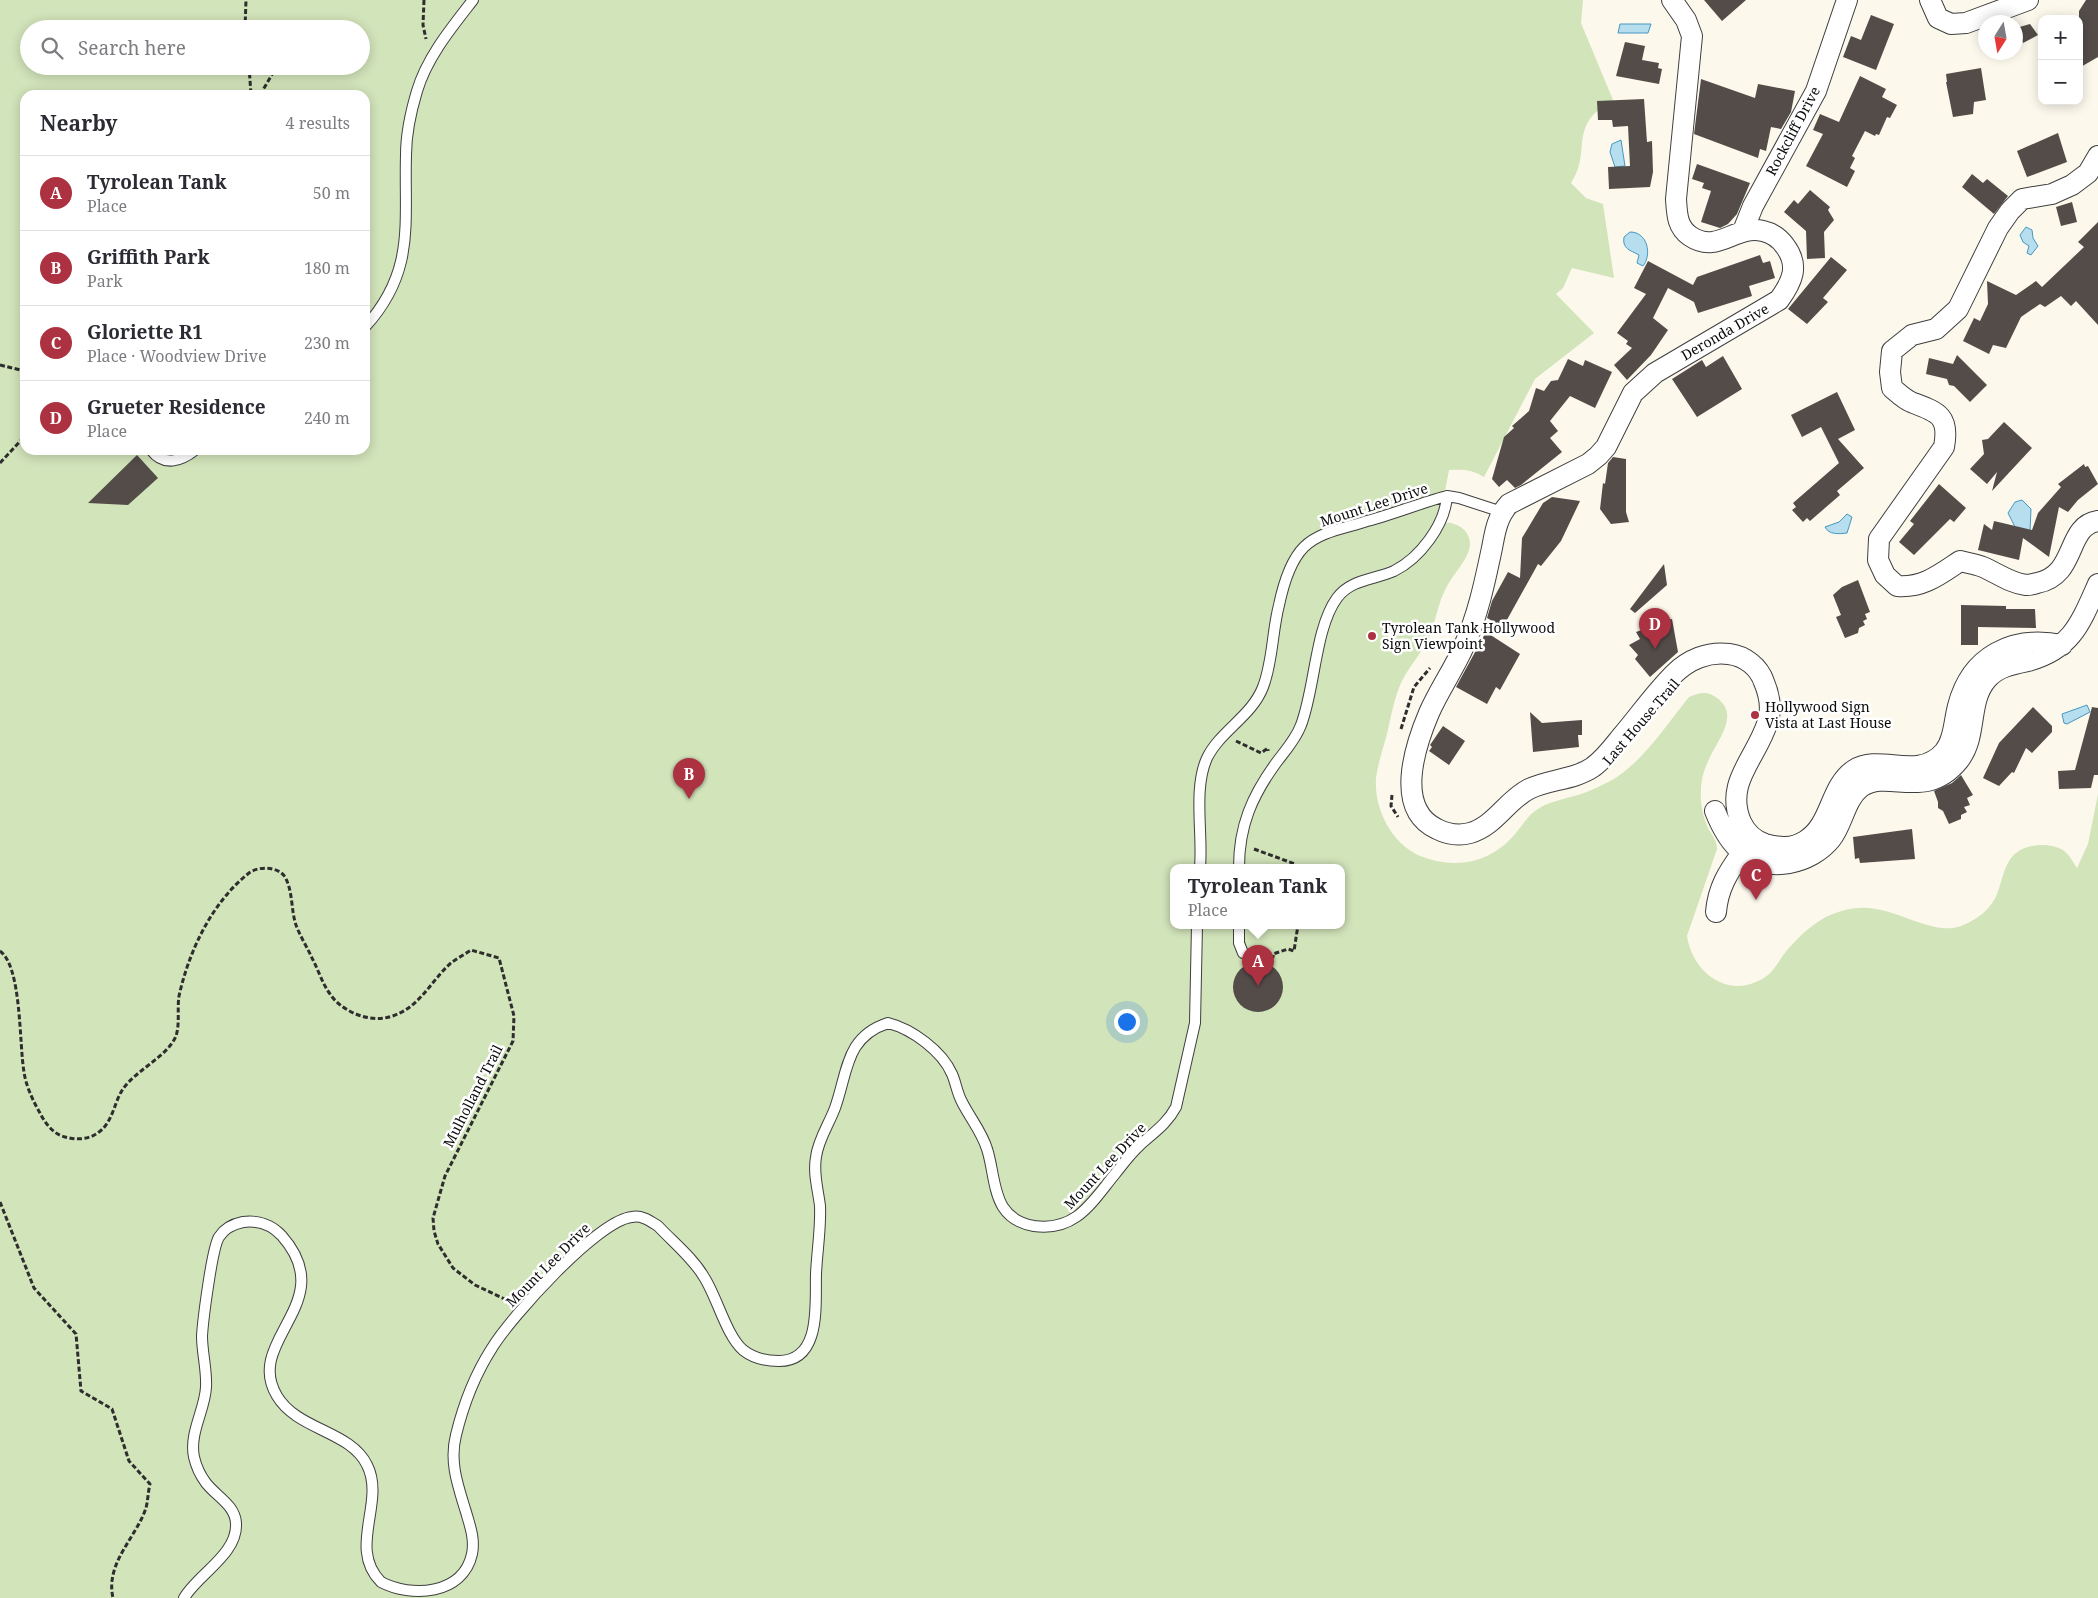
<!DOCTYPE html>
<html lang="en">
<head>
<meta charset="utf-8">
<style>
  body { margin:0; font-family:"Noto Serif",serif; background:#f2f2f3; color:#2b2b33 }
  .controls { position:absolute; right:15px; top:15px; display:grid; overflow:hidden; border-radius:10px; box-shadow:0 2px 12px #0003 }
  .controls button { width:45px; height:45px; display:grid; place-items:center; padding:0; border:0; border-bottom:1px solid #e1e1e2; background:#fff; color:#2b2b33; font:25px sans-serif }
  .compass { position:absolute; left:1978px; top:15px; width:45px; height:45px; border-radius:50%; background:#fff; box-shadow:0 2px 12px #0003; rotate:191deg }
  .you { position:absolute; left:1126px; top:1021px; width:18px; height:18px; margin:-12px; border:4px solid #fff; border-radius:50%; background:#1a73e8; box-shadow:0 0 0 8px #1a73e833 }
  .badge { display:grid; place-items:center; width:32px; height:32px; border-radius:50%; background:#ad3241; color:#fff; font-size:16px; font-weight:700 }
  .pin { position:absolute; translate:-50% -41px; filter:drop-shadow(0 1px 2px #0008) }
  .pin::after { content:''; position:absolute; top:26px; width:18px; height:15px; background:inherit; clip-path:polygon(0 0,100% 0,50% 100%) }
  .popup { position:absolute; left:1170px; top:864px; width:175px; height:65px; box-sizing:border-box; display:grid; place-content:center; border-radius:10px; background:#fff; filter:drop-shadow(0 1px 4px #0005); font-size:16px; white-space:nowrap; color:#7c7c81 }
  .popup b { font-size:19px; color:#2b2b33 }
  .popup::after { content:''; position:absolute; left:50%; top:100%; margin-left:-10px; border:10px solid transparent; border-top-color:#fff }
  .list { margin:0; padding:0; list-style:none }
  h2 { display:flex; justify-content:space-between; align-items:center; height:65px; margin:0; padding:0 20px; font-size:21px }
  h2 small { font-size:16px; font-weight:400; color:#7c7c81 }
  .list li { display:grid; grid-template-columns:32px 1fr auto; gap:15px; align-items:center; box-sizing:border-box; height:75px; padding:0 20px; border-top:1px solid #e1e1e2 }
  .list b { display:block; font-size:19px; white-space:nowrap }
  .list p { margin:0; font-size:16px; white-space:nowrap; color:#7c7c81 }
  .list em { font-size:16px; font-style:normal; color:#7c7c81 }
  .icon { flex:none; width:28px; height:28px; fill:none; stroke:currentColor; stroke-width:2; stroke-linecap:round; stroke-linejoin:round }
  .map { position:relative; flex:none; width:2098px; height:1598px; overflow:hidden }
  .search { position:absolute; background:#fff; box-shadow:0 2px 12px #0003; left:20px; top:20px; width:350px; height:55px; display:flex; align-items:center; gap:12px; box-sizing:border-box; padding:0 18px; border-radius:28px; color:#7c7c81; font-size:19px }
  .panel { position:absolute; background:#fff; box-shadow:0 2px 12px #0003; left:20px; top:90px; width:350px; height:365px; border-radius:15px }
  .map>svg:first-child { display:block }
  .green { fill:#d2e4ba; fill-rule:evenodd }
  .water { fill:#b6deef; stroke:#4597bf }
  .building { fill:#534c49 }
  .lines { fill:none; stroke-linecap:round; stroke-linejoin:round }
  .service-casing { stroke:#3f3f3f; stroke-width:12 }
  .minor-casing { stroke:#3f3f3f; stroke-width:22 }
  .path { stroke:#2e2e2e; stroke-width:3; stroke-dasharray:5 2.5; stroke-linecap:butt }
  .service { stroke:#fff; stroke-width:10 }
  .minor { stroke:#fff; stroke-width:20 }
  .poi-dot { fill:#ad3241; stroke:#fff; stroke-width:2 }
  .labels { text-anchor:middle; stroke-width:5; stroke-linejoin:round; paint-order:stroke }
  .street-label { font-size:14px; fill:#0c0c0c; stroke:#fff }
  .poi-label { font-size:14px; fill:#0c0c0c; stroke:#fff; text-anchor:start }
</style>
</head>
<body>
<div class="map">
<svg width="2098" height="1598" viewBox="0 0 2098 1598">
  <rect width="100%" height="100%" fill="#fdf8ec"/>
  <!-- green -->
  <path class="green" d="M 0,0 L 1583,0 L 1581,23 L 1613,100 C 1566,126 1593,151 1571,183 L 1586,198 L 1603,204 L 1614,278 L 1572,268 L 1563,288 L 1556,294 L 1594,333 L 1535,379 L 1484,477 C 1473,470 1463,469 1449,470 L 1439,523 C 1457,520 1476,532 1468,553 C 1463,565 1452,576 1446,588 C 1438,603 1436,620 1430,635 C 1423,652 1409,666 1401,683 C 1394,699 1391,717 1387,734 C 1383,748 1378,764 1376,778 C 1374,809 1391,843 1420,856 C 1455,870 1491,863 1515,834 C 1522,826 1527,817 1535,811 C 1548,801 1566,799 1581,794 C 1591,791 1602,785 1612,780 C 1643,762 1666,725 1689,697 C 1699,693 1707,690 1717,698 C 1739,714 1720,737 1711,755 C 1705,767 1701,778 1701,791 C 1700,805 1703,816 1708,828 C 1712,836 1717,840 1717,849 L 1687,936 C 1693,975 1732,1002 1768,975 C 1774,970 1779,961 1784,954 C 1804,930 1826,910 1859,908 C 1894,905 1931,937 1961,926 C 1977,920 1991,909 1997,894 C 2002,882 2003,869 2011,858 C 2022,844 2047,841 2063,850 C 2069,854 2073,862 2077,868 L 2088,844 L 2098,794 L 2098,1598 L 0,1598 ZM 29,29 L 361,29 L 361,66 L 29,66 ZM 25,95 L 365,95 L 365,450 L 25,450 ZM 1174,867 L 1342,867 L 1342,925 L 1174,925 Z"/>
  <!-- water -->
  <path class="water" d="M 1620,24 L 1651,24 L 1648,33 L 1618,33 Z
    M 1621,140 L 1625,166 L 1615,167 L 1610,152 L 1612,144 Z
    M 2026,227 L 2032,230 L 2033,238 L 2038,246 L 2031,255 L 2027,253 L 2029,246 L 2023,242 L 2020,235 Z
    M 1630,232 C 1648,232 1652,255 1643,266 L 1637,263 L 1639,255 C 1630,250 1622,249 1624,237 Z
    M 2022,500 L 2031,509 L 2030,532 L 2019,535 L 2008,513 L 2015,502 Z
    M 1847,514 L 1852,517 L 1847,533 C 1839,534 1829,535 1825,527 L 1839,522 Z
    M 2087,705 L 2090,712 L 2067,724 L 2064,723 L 2062,714 Z"/>
  <!-- building -->
  <path class="building" d="M 1704,0 L 1746,0 L 1722,21 Z
    M 2086,0 L 2098,0 L 2098,57 L 2079,68 L 2079,11 Z
    M 1871,15 L 1894,24 L 1876,70 L 1843,57 L 1851,36 L 1861,40 Z
    M 2030,24 L 2038,35 L 2023,43 L 2016,28 Z
    M 1625,42 L 1645,46 L 1642,60 L 1659,63 L 1658,68 L 1662,69 L 1659,84 L 1616,76 Z
    M 1981,68 L 1986,100 L 1974,102 L 1973,114 L 1953,117 L 1946,82 L 1947,82 L 1946,74 Z
    M 1860,76 L 1886,89 L 1882,97 L 1897,105 L 1890,118 L 1887,117 L 1879,135 L 1876,134 L 1875,136 L 1865,131 L 1852,156 L 1855,158 L 1850,168 L 1855,171 L 1847,187 L 1806,166 L 1823,134 L 1813,130 L 1820,114 L 1839,122 Z
    M 1701,79 L 1755,98 L 1758,84 L 1795,91 L 1791,112 L 1781,129 L 1771,127 L 1766,151 L 1760,149 L 1758,158 L 1694,134 Z
    M 1644,99 L 1647,142 L 1652,141 L 1653,172 L 1650,187 L 1609,189 L 1608,167 L 1630,166 L 1628,126 L 1613,127 L 1612,120 L 1598,120 L 1597,101 Z
    M 2058,133 L 2067,162 L 2027,177 L 2017,151 Z
    M 1697,164 L 1750,183 L 1737,214 L 1728,224 L 1720,228 L 1701,222 L 1711,191 L 1702,188 L 1704,183 L 1692,179 Z
    M 1972,174 L 1983,183 L 1987,179 L 2008,196 L 1994,214 L 1962,187 Z
    M 1810,190 L 1830,207 L 1828,210 L 1834,220 L 1824,232 L 1825,258 L 1807,259 L 1806,231 L 1784,212 L 1794,200 L 1798,204 Z
    M 2072,202 L 2077,222 L 2061,226 L 2056,207 Z
    M 2098,222 L 2098,325 L 2076,301 L 2071,306 L 2061,296 L 2045,307 L 2040,304 L 2021,317 L 2006,348 L 1993,345 L 1989,354 L 1963,341 L 1974,318 L 1980,321 L 1988,304 L 1987,281 L 2016,295 L 2036,281 L 2042,287 L 2084,247 L 2078,242 Z
    M 1760,255 L 1763,263 L 1770,261 L 1775,278 L 1749,286 L 1752,296 L 1698,313 L 1694,302 L 1668,288 L 1653,318 L 1668,330 L 1651,355 L 1627,380 L 1614,365 L 1632,348 L 1626,344 L 1628,341 L 1617,333 L 1646,294 L 1634,288 L 1648,261 L 1693,285 L 1697,277 Z
    M 1831,257 L 1847,270 L 1823,298 L 1828,302 L 1807,324 L 1788,309 Z
    M 1957,355 L 1987,385 L 1970,402 L 1954,386 L 1949,385 L 1947,379 L 1926,374 L 1929,358 L 1953,364 Z
    M 1723,356 L 1742,389 L 1697,417 L 1672,379 L 1702,360 L 1706,367 Z
    M 1568,359 L 1583,366 L 1585,360 L 1612,372 L 1595,408 L 1570,396 L 1550,421 L 1558,431 L 1550,438 L 1562,452 L 1521,485 L 1515,488 L 1507,480 L 1499,487 L 1492,479 L 1504,437 L 1514,428 L 1512,426 L 1529,411 L 1536,388 L 1544,391 L 1551,381 L 1558,380 Z
    M 1837,392 L 1855,430 L 1838,439 L 1864,468 L 1837,491 L 1840,495 L 1810,521 L 1807,518 L 1803,522 L 1792,510 L 1796,507 L 1793,503 L 1839,463 L 1821,427 L 1802,437 L 1791,415 Z
    M 2004,422 L 2032,448 L 1992,491 L 1997,472 L 1987,484 L 1970,469 L 1984,454 L 1982,440 L 1988,439 Z
    M 137,455 L 158,478 L 128,505 L 88,503 Z
    M 1613,457 L 1626,459 L 1626,512 L 1629,522 L 1611,524 L 1600,509 L 1603,483 L 1605,484 L 1608,463 Z
    M 2084,464 L 2085,467 L 2088,466 L 2098,484 L 2078,500 L 2068,512 L 2059,507 L 2049,557 L 2023,538 L 2019,560 L 1978,550 L 1984,524 L 1992,530 L 1994,521 L 2032,530 L 2038,513 L 2061,487 L 2058,484 Z
    M 1939,484 L 1966,508 L 1954,522 L 1950,519 L 1914,555 L 1899,542 L 1914,524 L 1910,521 Z
    M 1552,497 L 1580,501 L 1561,541 L 1541,566 L 1538,564 L 1503,627 L 1487,618 L 1492,601 L 1508,572 L 1520,578 L 1522,538 L 1543,503 Z
    M 1664,564 L 1667,585 L 1635,613 L 1630,609 Z
    M 1858,580 L 1870,612 L 1865,614 L 1867,619 L 1863,621 L 1865,625 L 1859,628 L 1858,633 L 1845,638 L 1836,617 L 1841,615 L 1833,595 L 1842,587 Z
    M 1961,605 L 2006,606 L 2006,609 L 2035,609 L 2036,628 L 1978,627 L 1978,645 L 1961,645 Z
    M 1672,619 L 1678,652 L 1650,677 L 1635,659 L 1638,655 L 1629,645 L 1640,639 L 1636,632 L 1653,626 L 1653,622 Z
    M 1486,632 L 1520,654 L 1500,690 L 1496,687 L 1487,704 L 1456,687 Z
    M 2033,707 L 2052,726 L 2052,732 L 2032,753 L 2026,748 L 2014,773 L 2012,772 L 1999,786 L 1983,778 L 1999,743 Z
    M 2092,707 L 2098,708 L 2098,775 L 2094,775 L 2091,788 L 2059,789 L 2058,771 L 2075,770 Z
    M 1530,712 L 1542,723 L 1582,720 L 1582,735 L 1578,735 L 1579,747 L 1533,752 Z
    M 1443,726 L 1465,741 L 1449,765 L 1429,751 L 1432,747 L 1430,745 Z
    M 1961,775 L 1973,795 L 1967,798 L 1970,805 L 1964,807 L 1967,812 L 1961,815 L 1961,819 L 1949,824 L 1943,811 L 1938,808 L 1938,802 L 1934,791 L 1952,783 Z
    M 1912,829 L 1915,859 L 1860,863 L 1859,858 L 1855,859 L 1853,837 Z
    M1233 987a25 25 0 1 1 50 0a25 25 0 1 1-50 0Z"/>
  <g class="lines">
    <!-- service casing -->
    <g class="service-casing">
      <path id="service" d="M 365,327 C 416,271 404,223 406,155 C 406,134 411,111 417,91 C 427,57 452,27 473,0
        M 151,450 C 164,467 181,461 195,450
        M 1200,867 C 1203,834 1193,788 1207,758 C 1220,731 1252,716 1263,687 C 1273,661 1272,632 1279,605 C 1283,586 1290,561 1304,547 C 1320,531 1347,528 1367,521 C 1394,514 1420,503 1447,496 L 1459,498 L 1502,512
        M 1239,867 C 1239,826 1252,796 1276,763 C 1285,751 1296,739 1301,725 C 1315,689 1315,628 1337,598 C 1351,579 1374,580 1394,571 C 1420,558 1445,525 1447,496
        M 1239,925 L 1239,943 L 1243,953
        M 184,1598 C 198,1574 238,1554 236,1523 C 235,1505 216,1496 206,1483 C 200,1475 196,1466 194,1457 C 189,1433 205,1410 206,1387 C 207,1370 202,1353 202,1336 C 203,1320 212,1248 219,1237 C 224,1229 233,1224 243,1222 C 258,1220 272,1225 282,1236 C 341,1303 243,1340 277,1396 C 297,1430 351,1431 367,1465 C 386,1502 347,1548 381,1582 C 411,1598 463,1595 472,1554 C 475,1539 470,1526 466,1512 C 458,1486 449,1462 456,1435 C 463,1406 476,1373 492,1348 C 510,1318 598,1220 632,1217 C 642,1215 650,1221 658,1226 C 673,1242 693,1258 704,1277 C 717,1297 726,1335 743,1350 C 753,1358 766,1361 779,1361 C 822,1361 815,1303 816,1274 C 817,1251 821,1229 820,1206 C 818,1189 813,1174 816,1157 C 818,1140 829,1124 835,1108 C 848,1072 845,1037 888,1023 C 912,1029 942,1051 952,1074 C 956,1083 957,1093 962,1102 C 970,1118 982,1132 987,1149 C 993,1167 993,1191 1003,1207 C 1010,1218 1022,1224 1034,1226 C 1076,1232 1092,1202 1115,1174 C 1123,1164 1130,1154 1140,1145 C 1153,1133 1167,1124 1176,1107 L 1195,1023 L 1197,925"/>
    </g>
    <!-- minor casing -->
    <g class="minor-casing">
      <path id="minor" d="M 1672,0 L 1686,20 L 1692,36 L 1676,199 C 1677,214 1677,227 1690,236 C 1718,255 1735,224 1763,231 C 1772,233 1780,239 1785,246 C 1800,266 1792,282 1779,300 L 1655,373 L 1633,393 L 1606,447 L 1598,456 L 1588,464 L 1509,504 C 1497,517 1495,532 1492,548 C 1485,581 1478,615 1464,646 C 1454,669 1439,690 1429,713 C 1415,746 1394,809 1437,829 C 1447,834 1459,836 1470,833 C 1495,826 1507,800 1529,789 C 1550,779 1574,780 1593,767 C 1604,759 1613,747 1621,737 C 1639,716 1654,694 1674,674 C 1688,660 1708,651 1729,654 C 1745,656 1759,667 1764,682 C 1769,694 1772,708 1768,721 C 1757,758 1724,782 1741,822 C 1746,833 1753,840 1765,844 C 1779,848 1792,849 1805,841 C 1832,825 1829,787 1854,770 C 1881,753 1917,782 1944,752 C 1954,740 1954,721 1958,706 C 1971,656 2012,635 2062,645
        M 1930,0 L 1938,18 L 1951,24 L 1966,23 L 2028,0
        M 2098,156 L 2088,173 L 2072,185 L 2052,194 L 2022,199 L 2010,211 L 1998,228 L 1958,309 L 1936,329 L 1912,335 L 1892,351 L 1890,372 L 1892,388 C 1898,393 1904,399 1911,402 C 1937,412 1950,415 1944,447 L 1879,539 L 1878,560 L 1885,575 L 1897,586 C 1923,588 1939,575 1960,561 C 1968,563 1976,564 1983,567 C 1997,573 2010,583 2026,585 C 2029,585 2034,584 2037,583 C 2078,575 2065,526 2098,521
        M 1743,231 L 1753,206 L 1816,91 L 1847,0
        M 1715,811 C 1721,826 1729,842 1742,852 C 1768,874 1811,864 1831,839 C 1843,824 1845,799 1861,787 C 1889,768 1925,802 1959,760 C 1978,736 1967,702 1987,679 C 1997,667 2013,664 2028,661 C 2072,649 2081,622 2098,584
        M 1716,912 C 1718,888 1728,872 1742,853"/>
    </g>
    <!-- path -->
    <path class="path" d="M 424,0 L 423,25 L 426,39
      M 245,29 L 246,0
      M 249,66 L 251,95
      M 260,95 L 277,66
      M 0,365 L 25,371
      M 0,463 L 25,436
      M 1401,729 L 1414,687 L 1430,668
      M 1236,741 L 1261,753 L 1268,748 L 1268,751
      M 1392,795 L 1391,806 L 1398,817
      M 1254,849 L 1295,864 L 1296,867
      M 0,951 C 22,967 19,1044 24,1072 C 26,1086 33,1101 40,1113 C 45,1123 53,1134 65,1137 C 76,1140 89,1140 99,1132 C 113,1122 114,1102 123,1089 C 136,1070 168,1056 176,1036 C 180,1024 177,1008 179,996 C 189,951 212,902 249,873 C 258,866 278,866 285,877 C 293,891 291,911 296,925 C 300,936 307,947 312,958 C 318,969 322,983 330,994 C 341,1011 369,1023 389,1017 C 420,1009 430,981 452,962 C 458,958 465,954 471,950 L 499,958 L 514,1016 L 513,1041 L 445,1176 L 433,1218 L 434,1231 L 438,1244 L 453,1268 L 475,1285 L 511,1302
      M 1256,951 L 1273,957 L 1273,954 L 1288,949 L 1294,951 L 1298,925
      M 0,1202 L 34,1288 L 76,1334 L 81,1391 L 112,1409 L 129,1461 L 150,1484 C 148,1492 148,1500 146,1508 C 136,1538 105,1563 113,1598"/>
    <!-- service -->
    <use href="#service" class="service"/>
    <!-- minor -->
    <use href="#minor" class="minor"/>
  </g>
  <!-- markers -->
  <g class="poi-dot">
    <circle cx="1372" cy="636" r="5"/>
    <circle cx="1755" cy="715" r="5"/>
  </g>
  <g class="labels">
    <!-- street labels -->
    <g class="street-label">
      <text transform="translate(1793 131) rotate(-62)" y="5">Rockcliff Drive</text>
      <text transform="translate(1725 332) rotate(-30)" y="5">Deronda Drive</text>
      <text transform="translate(1374 505) rotate(-18)" y="5">Mount Lee Drive</text>
      <text transform="translate(1641 722) rotate(-49)" y="5">Last House Trail</text>
      <text transform="translate(473 1096) rotate(-63)" y="5">Mulholland Trail</text>
      <text transform="translate(1105 1166) rotate(-47)" y="5">Mount Lee Drive</text>
      <text transform="translate(548 1265) rotate(-45)" y="5">Mount Lee Drive</text>
    </g>
    <!-- poi labels -->
    <g class="poi-label">
      <text x="1382" y="633">Tyrolean Tank Hollywood<tspan x="1382" dy="16">Sign Viewpoint</tspan></text>
      <text x="1765" y="712">Hollywood Sign<tspan x="1765" dy="16">Vista at Last House</tspan></text>
    </g>
  </g>
</svg>
<div class="controls">
<button>+</button>
<button>−</button>
</div>
<svg class="compass" viewBox="-18 -18 36 36"><path d="M0-13l5 13h-10z" fill="#e53935"/><path d="M0 13l5-13h-10z" fill="#7c7c81"/></svg>
<div class="you"></div>
<div class="pin badge" style="left:1258px;top:986px">A</div>
<div class="popup"><b>Tyrolean Tank</b>Place</div>
<div class="pin badge" style="left:689px;top:799px">B</div>
<div class="pin badge" style="left:1756px;top:900px">C</div>
<div class="pin badge" style="left:1655px;top:649px">D</div>
<div class="search"><svg class="icon" aria-label="search" viewBox="0 0 24 24"><circle cx="10" cy="10" r="6"/><path d="M15 15l6 6"/></svg>Search here</div>
<section class="panel">
<h2>Nearby<small>4 results</small></h2>
<ul class="list">
<li><span class="badge">A</span><div><b>Tyrolean Tank</b><p>Place</p></div><em>50 m</em></li>
<li><span class="badge">B</span><div><b>Griffith Park</b><p>Park</p></div><em>180 m</em></li>
<li><span class="badge">C</span><div><b>Gloriette R1</b><p>Place · Woodview Drive</p></div><em>230 m</em></li>
<li><span class="badge">D</span><div><b>Grueter Residence</b><p>Place</p></div><em>240 m</em></li>
</ul>
</section>
</div>
</body>
</html>
